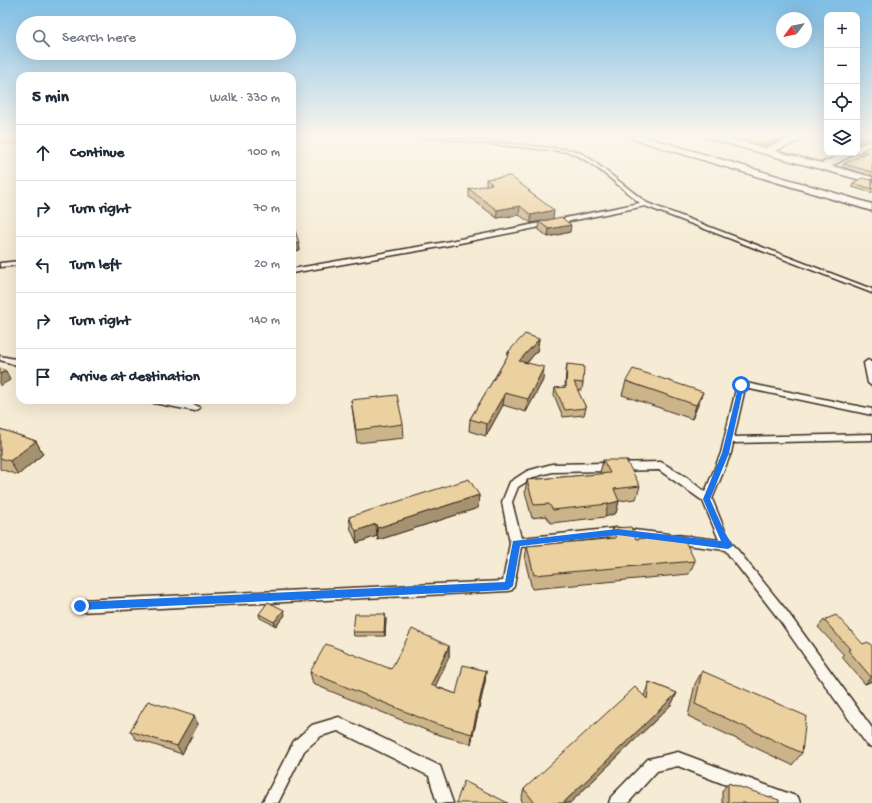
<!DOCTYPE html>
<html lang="en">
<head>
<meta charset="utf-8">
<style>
  body { margin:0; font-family:"Gochi Hand",sans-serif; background:#f2f2f3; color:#1f2937 }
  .controls { position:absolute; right:12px; top:12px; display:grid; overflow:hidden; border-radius:8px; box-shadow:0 4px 16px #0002 }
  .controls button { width:36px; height:36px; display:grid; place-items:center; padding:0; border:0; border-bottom:1px solid #e0e1e3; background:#fff; color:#1f2937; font:20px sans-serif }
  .compass { position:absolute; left:776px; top:12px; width:36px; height:36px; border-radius:50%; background:#fff; box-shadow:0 4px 16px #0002; rotate:238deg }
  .stop { position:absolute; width:12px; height:12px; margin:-9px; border:3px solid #1a73e8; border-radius:50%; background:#fff }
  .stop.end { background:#1a73e8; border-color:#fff; box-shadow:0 1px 4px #0008 }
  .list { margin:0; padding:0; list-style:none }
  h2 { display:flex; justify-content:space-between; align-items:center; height:52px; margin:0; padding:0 16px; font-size:17px }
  h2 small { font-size:13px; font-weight:400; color:#747a83 }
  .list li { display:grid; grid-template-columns:26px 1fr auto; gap:12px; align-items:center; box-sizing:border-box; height:56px; padding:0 16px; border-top:1px solid #e0e1e3 }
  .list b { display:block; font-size:15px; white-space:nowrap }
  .list em { font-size:13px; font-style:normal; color:#747a83 }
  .icon { flex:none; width:22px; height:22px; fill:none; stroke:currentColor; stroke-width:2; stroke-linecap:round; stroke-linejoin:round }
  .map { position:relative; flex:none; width:872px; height:803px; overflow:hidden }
  .search { position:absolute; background:#fff; box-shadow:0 4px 16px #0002; left:16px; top:16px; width:280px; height:44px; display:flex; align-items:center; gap:10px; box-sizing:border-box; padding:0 14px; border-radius:22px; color:#747a83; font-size:15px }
  .panel { position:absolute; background:#fff; box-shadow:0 4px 16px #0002; left:16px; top:72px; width:280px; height:332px; border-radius:12px }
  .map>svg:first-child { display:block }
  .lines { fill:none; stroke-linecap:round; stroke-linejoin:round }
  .service-casing { stroke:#3b2a1e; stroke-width:3 }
  .minor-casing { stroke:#3b2a1e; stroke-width:3 }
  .service { fill:#fbf7ec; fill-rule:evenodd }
  .minor { fill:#fbf7ec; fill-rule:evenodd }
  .wall { fill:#cbb48a; stroke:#3b2a1e }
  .shaded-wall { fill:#a59270; stroke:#3b2a1e }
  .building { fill:#ecd1a0; stroke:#3b2a1e }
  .route { fill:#1a73e8 }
</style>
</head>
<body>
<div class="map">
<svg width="872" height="803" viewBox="0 0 872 803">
  <rect width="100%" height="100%" fill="#f6ecd5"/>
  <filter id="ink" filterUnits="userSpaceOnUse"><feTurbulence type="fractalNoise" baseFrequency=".025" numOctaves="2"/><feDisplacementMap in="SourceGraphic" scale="8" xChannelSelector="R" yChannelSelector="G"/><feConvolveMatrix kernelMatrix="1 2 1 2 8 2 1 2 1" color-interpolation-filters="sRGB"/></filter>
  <g filter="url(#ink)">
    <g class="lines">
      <!-- service casing -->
      <g class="service-casing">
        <path id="service" d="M 414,136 L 427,136 L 572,150 L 583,154 L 593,161 L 647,203 L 872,289 L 872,293 L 645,206 L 440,247 L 292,273 L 292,269 L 440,243 L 640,203 C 620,187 593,161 569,152 Z
          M 20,261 L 20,265 L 0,267 L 0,263 Z
          M 0,356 L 20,360 L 20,366 L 0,360 Z
          M 868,360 L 872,363 L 872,386 L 868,383 L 864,363 Z
          M 741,382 L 872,409 L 872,415 L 745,388 L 734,437 L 872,434 L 872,440 L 733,443 L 731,453 L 712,499 L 726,533 L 732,543 L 786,610 L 872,728 L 872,747 L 867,745 L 778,618 L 725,550 L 617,536 L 521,547 L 514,586 L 512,590 L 508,591 L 80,612 L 76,610 L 74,606 L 76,602 L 80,600 L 503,581 L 510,543 L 502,502 L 510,482 L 527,471 L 552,464 L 661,462 L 686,477 L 705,492 L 721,453 L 737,385 ZM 659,470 L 703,501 L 719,540 L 617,528 L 521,538 L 512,502 L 518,487 L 534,477 L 552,472 Z
          M 150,400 C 161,400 192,400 200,408 L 195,411 L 154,403 Z
          M 339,717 L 440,766 L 453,803 L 437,803 L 429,776 L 338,731 L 321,736 L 304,751 L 278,803 L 262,803 L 294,741 L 312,725 Z
          M 678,752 L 798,797 L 800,803 L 772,803 L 678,766 L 657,771 L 628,803 L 609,803 L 611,797 L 648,759 Z"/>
      </g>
      <!-- minor casing -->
      <g class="minor-casing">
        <path id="minor" d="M 628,136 L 642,136 L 872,204 L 872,211 L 630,138 Z
          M 705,136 L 719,136 L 765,148 L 796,136 L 807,136 L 806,138 L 775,151 L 822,163 L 843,153 L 856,153 L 832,166 L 872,177 L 872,183 L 707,138 Z
          M 872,140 L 872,147 L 857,153 L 857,146 Z"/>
      </g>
      <!-- service -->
      <use href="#service" class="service"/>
      <!-- minor -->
      <use href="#minor" class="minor"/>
    </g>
    <!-- wall -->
    <path class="wall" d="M 0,136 L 20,136 L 20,143 L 0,144 Z
      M 724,136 L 791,136 L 765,146 Z
      M 872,146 L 872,176 L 842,167 L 844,164 L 862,155 L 859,154 L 861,151 Z
      M 486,179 L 530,192 L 553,219 L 570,232 L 548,237 L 538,229 L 539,222 L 531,223 L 519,215 L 497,218 L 469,197 L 469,189 L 486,186 Z
      M 872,180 L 872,193 L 852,187 L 853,183 Z
      M 539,339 L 537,351 L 527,363 L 543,380 L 526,412 L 503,405 L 486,436 L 469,431 L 470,419 L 507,357 L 508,352 Z
      M 567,364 L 583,383 L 582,390 L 577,390 L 586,408 L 584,415 L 563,417 L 554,395 L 555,388 L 565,387 L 566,371 Z
      M 626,381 L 698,405 L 692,419 L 622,395 Z
      M 351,400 L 403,424 L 404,438 L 357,443 Z
      M 0,429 L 36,441 L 43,454 L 18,475 L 0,469 Z
      M 603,460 L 640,486 L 636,499 L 619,501 L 616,513 L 605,517 L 551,523 L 546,516 L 532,518 L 525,492 L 527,480 L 601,474 L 600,473 Z
      M 479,495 L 478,508 L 378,540 L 377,536 L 357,543 L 351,530 L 349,517 Z
      M 612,528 L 636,539 L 695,561 L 689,574 L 532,589 L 525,560 L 527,546 L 609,539 Z
      M 259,614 L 285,615 L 276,626 L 260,618 Z
      M 386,619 L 385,636 L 354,636 L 353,632 Z
      M 824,620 L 863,644 L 872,681 L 865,684 L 842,657 L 844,655 L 818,627 Z
      M 449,646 L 449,657 L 435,686 L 456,694 L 486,671 L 485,682 L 471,744 L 433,733 L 313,684 L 310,672 L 391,669 Z
      M 702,671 L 802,753 L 792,765 L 688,716 L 695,684 Z
      M 649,682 L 677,693 L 671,705 L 570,803 L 524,803 L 521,800 L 524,789 L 644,696 Z
      M 194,716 L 198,724 L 182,754 L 136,739 L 130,731 Z
      M 728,783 L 779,803 L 722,803 L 722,791 Z"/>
    <!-- shaded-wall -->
    <path class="shaded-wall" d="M 17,136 L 20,136 L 20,143 Z
      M 785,136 L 791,136 L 765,146 L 766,143 Z
      M 867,138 L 866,141 L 857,145 L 857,142 Z
      M 520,206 L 519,215 L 497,218 L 497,210 Z
      M 554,210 L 553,219 L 531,223 L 531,215 Z
      M 571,225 L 570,232 L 548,237 L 549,229 Z
      M 299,243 L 300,250 L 292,252 L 292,244 Z
      M 539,339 L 537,351 L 518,373 L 519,361 Z
      M 544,367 L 543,380 L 526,412 L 528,399 Z
      M 6,371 L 10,380 L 0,386 L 0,374 Z
      M 703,392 L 698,405 L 692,419 L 696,405 Z
      M 505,393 L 503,405 L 486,436 L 487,424 Z
      M 36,441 L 43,454 L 18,475 L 10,461 Z
      M 479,495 L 478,508 L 378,540 L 377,528 Z
      M 619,501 L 616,513 L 605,517 L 608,504 Z
      M 376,524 L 377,536 L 357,543 L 356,531 Z
      M 284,610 L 285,615 L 276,626 L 274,622 Z
      M 385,614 L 386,619 L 385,636 L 384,632 Z
      M 449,646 L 449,657 L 431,696 L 431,685 Z
      M 486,671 L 485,682 L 471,744 L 472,734 Z
      M 872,676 L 872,681 L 865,684 L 871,677 Z
      M 677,693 L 671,705 L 570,803 L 563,803 Z
      M 194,716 L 198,724 L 182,754 L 177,746 Z"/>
    <!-- building -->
    <path class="building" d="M 736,136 L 785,136 L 766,143 Z
      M 857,136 L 859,136 L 867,138 L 857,142 L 857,143 Z
      M 872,146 L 872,172 L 844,164 L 867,152 L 861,151 Z
      M 510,176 L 530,191 L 528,191 L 554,210 L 531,215 L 520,206 L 497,210 L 469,189 L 492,184 L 486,179 Z
      M 862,178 L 872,180 L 872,189 L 853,183 Z
      M 561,217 L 571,225 L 549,229 L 539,222 Z
      M 292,230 L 295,230 L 299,243 L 292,244 Z
      M 525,334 L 539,339 L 519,361 L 544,367 L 528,399 L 505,393 L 487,424 L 470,419 L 510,352 L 508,352 Z
      M 567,364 L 584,366 L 583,383 L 574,382 L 586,408 L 565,410 L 555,388 L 566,387 Z
      M 0,368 L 6,371 L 0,374 Z
      M 633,369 L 703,392 L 696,405 L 626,381 Z
      M 397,395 L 403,424 L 356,430 L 351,400 Z
      M 0,429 L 36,441 L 10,461 L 0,458 Z
      M 603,460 L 626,460 L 640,486 L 614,489 L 619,501 L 608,504 L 553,510 L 549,504 L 534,505 L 527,480 L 610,473 Z
      M 469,479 L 479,495 L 377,528 L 376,524 L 356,531 L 349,517 Z
      M 631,527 L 636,539 L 682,535 L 695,561 L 534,575 L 527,546 L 616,538 L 612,528 Z
      M 268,602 L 284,610 L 274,622 L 259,614 Z
      M 355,614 L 385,614 L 384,632 L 353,632 Z
      M 836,615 L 863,644 L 868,642 L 872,646 L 872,676 L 871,677 L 848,650 L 850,649 L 824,620 Z
      M 412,629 L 449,646 L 431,685 L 456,694 L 463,665 L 486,671 L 472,734 L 433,723 L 310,672 L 326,644 L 391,669 Z
      M 702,671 L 806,716 L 802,753 L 695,704 Z
      M 649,682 L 677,693 L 563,803 L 535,803 L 524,789 L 635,687 L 647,699 Z
      M 148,701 L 194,716 L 177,746 L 130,731 Z
      M 464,781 L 508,803 L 456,803 Z
      M 728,783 L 779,800 L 779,803 L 728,803 Z"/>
  </g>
  <!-- sky -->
  <linearGradient id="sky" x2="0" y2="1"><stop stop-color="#7fbee6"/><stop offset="0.55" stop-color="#fbf6ec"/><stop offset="1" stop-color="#fbf6ec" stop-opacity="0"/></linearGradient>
  <rect width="872" height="248" fill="url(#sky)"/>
  <!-- route -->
  <path class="route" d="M 739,384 L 744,385 L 729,453 L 710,499 L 725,533 L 733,546 L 728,549 L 617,535 L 520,546 L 513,586 L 508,590 L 80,610 L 77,609 L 75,606 L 77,603 L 80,602 L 505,582 L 513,541 L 617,529 L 721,541 L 703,499 L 722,453 Z"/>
</svg>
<div class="controls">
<button>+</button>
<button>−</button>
<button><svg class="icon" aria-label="locate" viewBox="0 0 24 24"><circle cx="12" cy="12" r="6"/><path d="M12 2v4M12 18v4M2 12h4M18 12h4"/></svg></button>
<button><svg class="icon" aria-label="layers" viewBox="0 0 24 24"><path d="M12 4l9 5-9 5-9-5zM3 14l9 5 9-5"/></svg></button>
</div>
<svg class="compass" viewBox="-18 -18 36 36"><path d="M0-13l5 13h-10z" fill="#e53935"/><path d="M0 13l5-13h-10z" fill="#747a83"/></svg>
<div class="stop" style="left:741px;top:385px"></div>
<div class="stop end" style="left:80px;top:606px"></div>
<div class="search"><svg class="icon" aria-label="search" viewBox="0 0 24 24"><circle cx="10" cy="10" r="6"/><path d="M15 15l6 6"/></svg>Search here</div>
<section class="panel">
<h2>5 min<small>Walk · 330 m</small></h2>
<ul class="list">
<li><svg class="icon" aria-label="ahead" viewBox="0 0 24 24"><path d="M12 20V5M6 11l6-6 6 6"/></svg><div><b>Continue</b></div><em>100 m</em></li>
<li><svg class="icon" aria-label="right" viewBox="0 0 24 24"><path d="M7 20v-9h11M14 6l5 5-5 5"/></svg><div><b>Turn right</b></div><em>70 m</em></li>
<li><svg class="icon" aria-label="left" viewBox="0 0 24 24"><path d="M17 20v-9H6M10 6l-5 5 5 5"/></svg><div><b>Turn left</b></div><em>20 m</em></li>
<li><svg class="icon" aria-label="right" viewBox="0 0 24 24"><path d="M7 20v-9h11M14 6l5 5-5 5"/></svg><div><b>Turn right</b></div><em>140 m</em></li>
<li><svg class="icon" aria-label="arrive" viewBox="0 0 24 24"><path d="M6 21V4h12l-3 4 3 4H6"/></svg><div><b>Arrive at destination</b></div></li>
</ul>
</section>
</div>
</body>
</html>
